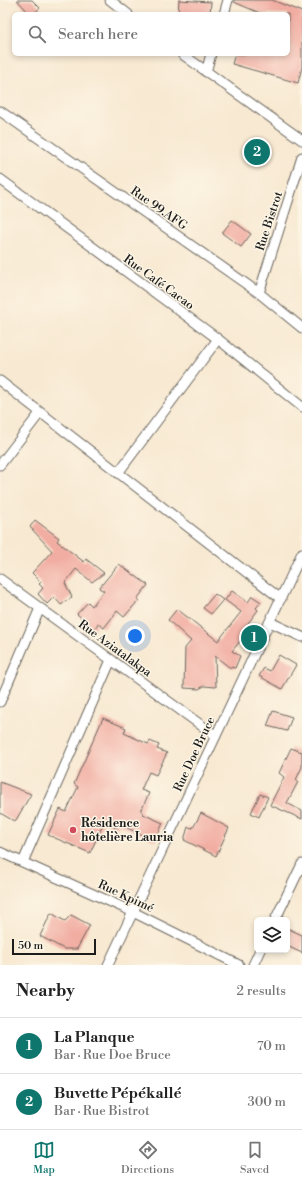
<!DOCTYPE html>
<html lang="en">
<head>
<meta charset="utf-8">
<style>
  body { margin:0; font-family:"Libre Bodoni",serif; background:#f6f6f6; color:#222 }
  .controls { position:absolute; right:12px; bottom:12px; display:grid; overflow:hidden; border-radius:6px; box-shadow:0 2px 6px #0003 }
  .controls button { width:36px; height:36px; display:grid; place-items:center; padding:0; border:0; border-bottom:1px solid #e0e0e0; background:#fff; color:#222; font:20px sans-serif }
  .scale { position:absolute; left:12px; bottom:10px; width:84px; box-sizing:border-box; padding-left:4px; border:2px solid #1c1c1c; border-top:0; font-size:11px; line-height:14px; white-space:nowrap; color:#1c1c1c; -webkit-text-stroke:3px #fcf5e5; paint-order:stroke }
  .you { position:absolute; left:135px; top:636px; width:14px; height:14px; margin:-10px; border:3px solid #fff; border-radius:50%; background:#1a73e8; box-shadow:0 0 0 6px #1a73e833 }
  .badge { display:grid; place-items:center; width:26px; height:26px; border-radius:50%; background:#0f766e; color:#fff; font-size:13px; font-weight:700 }
  .pin { position:absolute; translate:-50% -50%; border:2px solid #fff; box-shadow:0 1px 4px #0006 }
  .list { margin:0; padding:0; list-style:none }
  h2 { display:flex; justify-content:space-between; align-items:center; height:52px; margin:0; padding:0 16px; font-size:17px }
  h2 small { font-size:13px; font-weight:400; color:#767676 }
  .list li { display:grid; grid-template-columns:26px 1fr auto; gap:12px; align-items:center; box-sizing:border-box; height:56px; padding:0 16px; border-top:1px solid #e0e0e0 }
  .list b { display:block; font-size:15px; white-space:nowrap }
  .list p { margin:0; font-size:13px; white-space:nowrap; color:#767676 }
  .list em { font-size:13px; font-style:normal; color:#767676 }
  .icon { flex:none; width:22px; height:22px; fill:none; stroke:currentColor; stroke-width:2; stroke-linecap:round; stroke-linejoin:round }
  .map { position:relative; flex:none; width:302px; height:965px; overflow:hidden }
  .search { position:absolute; background:#fff; box-shadow:0 2px 6px #0003; left:12px; right:12px; top:12px; height:44px; display:flex; align-items:center; gap:10px; box-sizing:border-box; padding:0 14px; border-radius:6px; color:#767676; font-size:15px }
  .sheet { height:164px; background:#fff }
  nav { display:flex; justify-content:space-around; align-items:center; box-sizing:border-box; height:56px; border-top:1px solid #e0e0e0; background:#fff; font-size:11px; color:#767676 }
  nav a { display:grid; justify-items:center; gap:2px }
  nav .on { color:#0f766e }
  .map>svg:first-child { display:block }
  .building { fill:#f2ada3 }
  .lines { fill:none; stroke-linecap:round; stroke-linejoin:round }
  .minor-casing { stroke:#69645c; stroke-width:11 }
  .minor { stroke:#fff; stroke-width:9 }
  .poi-dot { fill:#d1495b; stroke:#fcf5e5; stroke-width:1.5 }
  .labels { text-anchor:middle; stroke-width:3; stroke-linejoin:round; paint-order:stroke }
  .street-label { font-size:12px; fill:#1c1c1c; stroke:#fcf5e5 }
  .poi-label { font-size:12px; font-weight:bold; fill:#1c1c1c; stroke:#fcf5e5; text-anchor:start }
</style>
</head>
<body>
<div class="map">
<svg width="302" height="965" viewBox="0 0 302 965">
  <rect width="100%" height="100%" fill="#fcf5e5"/>
  <filter id="ink" filterUnits="userSpaceOnUse"><feTurbulence type="fractalNoise" baseFrequency=".025" numOctaves="2"/><feDisplacementMap in="SourceGraphic" scale="8" xChannelSelector="R" yChannelSelector="G"/><feConvolveMatrix kernelMatrix="1 2 1 2 8 2 1 2 1" color-interpolation-filters="sRGB"/></filter>
  <filter id="wash" filterUnits="userSpaceOnUse"><feTurbulence type="fractalNoise" baseFrequency=".012" numOctaves="4" result="noise"/><feDisplacementMap in="SourceGraphic" scale="16" xChannelSelector="R" yChannelSelector="G"/><feGaussianBlur stdDeviation="0.9" result="paint"/><feColorMatrix in="noise" values="0 0 0 0 0 0 0 0 0 0 0 0 0 0 0 0 0 1.4 0 .05"/><feComposite in="paint" operator="in"/></filter>
  <g filter="url(#wash)">
    <rect width="100%" height="100%" fill="#f8e9d2"/>
    <g id="blocks">
      <!-- building -->
      <path class="building" d="M 17,0 L 32,0 L 40,8 L 33,14 L 30,14 Z
        M 179,0 L 211,2 L 210,14 L 178,14 Z
        M 234,0 L 272,0 L 302,12 L 302,67 L 298,83 L 232,64 L 235,54 L 288,54 L 288,14 L 262,14 L 234,2 Z
        M 232,220 L 251,234 L 241,247 L 222,233 Z
        M 35,520 L 59,538 L 57,541 L 84,562 L 86,559 L 104,573 L 92,582 L 76,569 L 65,583 L 72,597 L 61,605 L 54,597 L 47,604 L 38,594 L 43,588 L 39,584 L 41,582 L 32,573 L 52,551 L 30,527 Z
        M 119,564 L 148,585 L 137,599 L 139,600 L 124,617 L 117,611 L 104,628 L 98,624 L 94,629 L 77,614 L 88,602 L 92,606 L 104,591 L 99,588 Z
        M 232,591 L 248,602 L 252,596 L 261,602 L 256,608 L 258,610 L 243,630 L 247,633 L 232,651 L 240,656 L 235,668 L 229,667 L 215,656 L 216,687 L 204,686 L 199,689 L 184,688 L 185,648 L 191,641 L 168,620 L 177,609 L 218,641 L 241,612 L 225,600 Z
        M 215,594 L 223,600 L 211,614 L 203,608 Z
        M 279,655 L 296,665 L 282,689 L 259,676 L 264,668 L 270,671 Z
        M 273,711 L 292,717 L 287,731 L 267,726 Z
        M 103,718 L 126,728 L 124,733 L 148,744 L 150,741 L 159,745 L 157,749 L 167,753 L 156,775 L 149,772 L 141,790 L 149,793 L 141,811 L 143,812 L 143,814 L 163,823 L 155,841 L 119,824 L 116,828 L 104,822 L 90,853 L 48,835 L 60,809 L 66,812 L 78,787 L 74,784 Z
        M 291,748 L 302,752 L 302,767 L 296,780 L 298,782 L 287,803 L 302,811 L 302,819 L 270,805 L 284,777 L 279,773 Z
        M 0,782 L 31,794 L 16,820 L 14,821 L 0,813 Z
        M 260,794 L 268,797 L 259,817 L 251,813 Z
        M 201,813 L 229,828 L 216,856 L 184,840 L 188,827 L 193,828 Z
        M 51,913 L 65,921 L 71,915 L 90,925 L 77,949 L 64,949 L 40,936 Z
        M 287,928 L 302,935 L 302,953 L 287,946 Z"/>
    </g>
  </g>
  <g filter="url(#ink)">
    <use href="#blocks" fill-opacity="0" stroke="#69645c" stroke-width="1"/>
    <g class="lines">
      <!-- minor casing -->
      <g class="minor-casing">
        <path id="minor" d="M 110,0 L 128,14
          M 224,14 L 228,0
          M 182,54 L 302,140
          M 206,72 L 211,54
          M 0,111 L 259,293 L 302,328
          M 0,179 L 218,339 L 302,407
          M 259,293 L 302,157
          M 0,381 L 281,599
          M 0,465 L 40,413
          M 118,473 L 218,339
          M 0,579 L 216,736
          M 270,622 L 302,637
          M 0,702 L 40,608
          M 0,852 L 133,912 L 239,965
          M 23,862 L 111,660
          M 275,920 L 302,864
          M 108,965 L 302,553
          M 253,965 L 260,950"/>
      </g>
      <!-- minor -->
      <use href="#minor" class="minor"/>
    </g>
  </g>
  <!-- markers -->
  <circle class="poi-dot" cx="73" cy="830" r="4"/>
  <g class="labels">
    <!-- street labels -->
    <g class="street-label">
      <text transform="translate(159 208) rotate(35)" y="4">Rue 99.AFG</text>
      <text transform="translate(269 221) rotate(-72)" y="4">Rue Bistrot</text>
      <text transform="translate(159 282) rotate(36)" y="4">Rue Café Cacao</text>
      <text transform="translate(115 648) rotate(36)" y="4">Rue Aziatalakpa</text>
      <text transform="translate(194 754) rotate(-65)" y="4">Rue Doe Bruce</text>
      <text transform="translate(126 896) rotate(25)" y="4">Rue Kpimé</text>
    </g>
    <!-- poi labels -->
    <g class="poi-label">
      <text x="81" y="827">Résidence<tspan x="81" dy="14">hôtelière Lauria</tspan></text>
    </g>
  </g>
</svg>
<div class="controls">
<button><svg class="icon" aria-label="layers" viewBox="0 0 24 24"><path d="M12 4l9 5-9 5-9-5zM3 14l9 5 9-5"/></svg></button>
</div>
<div class="scale">50 m</div>
<div class="you"></div>
<div class="pin badge" style="left:254px;top:638px">1</div>
<div class="pin badge" style="left:257px;top:152px">2</div>
<div class="search"><svg class="icon" aria-label="search" viewBox="0 0 24 24"><circle cx="10" cy="10" r="6"/><path d="M15 15l6 6"/></svg>Search here</div>
</div>
<section class="sheet">
<h2>Nearby<small>2 results</small></h2>
<ul class="list">
<li><span class="badge">1</span><div><b>La Planque</b><p>Bar · Rue Doe Bruce</p></div><em>70 m</em></li>
<li><span class="badge">2</span><div><b>Buvette Pépékallé</b><p>Bar · Rue Bistrot</p></div><em>300 m</em></li>
</ul>
</section>
<nav>
<a class="on"><svg class="icon" aria-label="map" viewBox="0 0 24 24"><path d="M3 6l6-2 6 2 6-2v14l-6 2-6-2-6 2zM9 4v14M15 6v14"/></svg>Map</a>
<a><svg class="icon" aria-label="directions" viewBox="0 0 24 24"><path d="M12 3l9 9-9 9-9-9zM9 14v-3h6M13 9l2 2-2 2"/></svg>Directions</a>
<a><svg class="icon" aria-label="saved" viewBox="0 0 24 24"><path d="M7 4h10v16l-5-4-5 4z"/></svg>Saved</a>
</nav>
</body>
</html>
